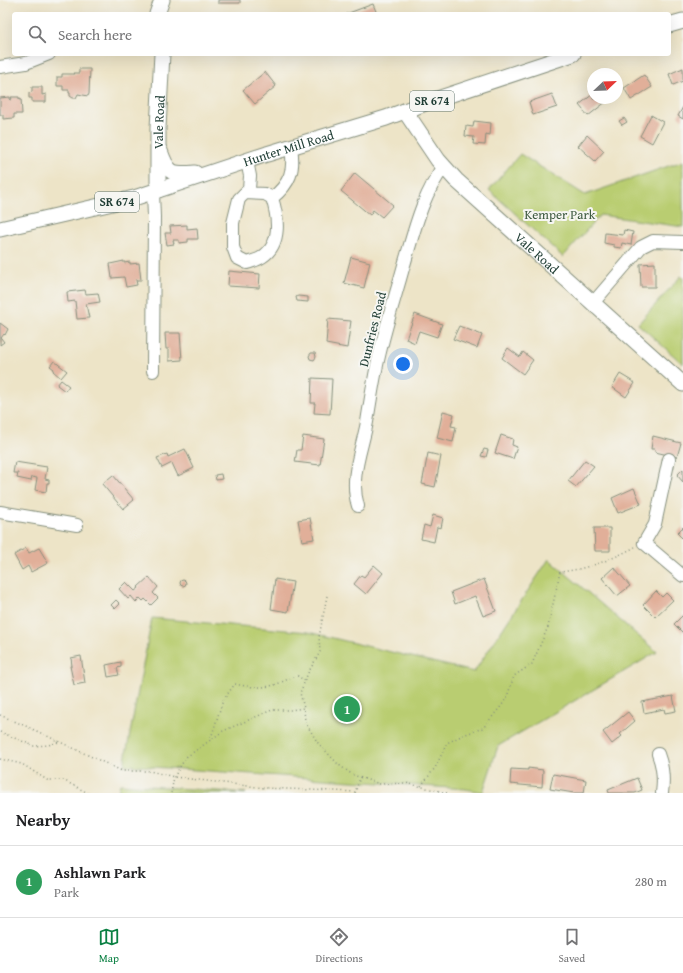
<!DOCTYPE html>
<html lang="en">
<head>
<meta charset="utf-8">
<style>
  body { margin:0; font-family:"Gentium Book Plus",serif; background:#f2f2f2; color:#202124 }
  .compass { position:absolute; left:587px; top:68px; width:36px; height:36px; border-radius:50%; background:#fff; box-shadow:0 4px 16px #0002; rotate:67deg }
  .you { position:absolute; left:403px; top:364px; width:14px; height:14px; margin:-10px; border:3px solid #fff; border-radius:50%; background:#1a73e8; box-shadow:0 0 0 6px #1a73e833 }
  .badge { display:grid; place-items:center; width:26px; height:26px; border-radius:50%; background:#0b8043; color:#fff; font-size:13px; font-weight:700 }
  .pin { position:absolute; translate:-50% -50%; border:2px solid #fff; box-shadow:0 1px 4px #0006 }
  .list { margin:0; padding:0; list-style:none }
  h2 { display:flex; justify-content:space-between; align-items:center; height:52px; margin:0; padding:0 16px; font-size:17px }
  h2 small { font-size:13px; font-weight:400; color:#757577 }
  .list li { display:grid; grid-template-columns:26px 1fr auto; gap:12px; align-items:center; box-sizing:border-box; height:72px; padding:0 16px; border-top:1px solid #e0e0e0 }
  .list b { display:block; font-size:15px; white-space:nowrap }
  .list p { margin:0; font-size:13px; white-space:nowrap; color:#757577 }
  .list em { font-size:13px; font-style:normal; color:#757577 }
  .icon { flex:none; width:22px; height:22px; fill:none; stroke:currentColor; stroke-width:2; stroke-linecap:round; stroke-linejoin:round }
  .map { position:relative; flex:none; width:683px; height:793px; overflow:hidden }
  .search { position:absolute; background:#fff; box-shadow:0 4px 16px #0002; left:12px; right:12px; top:12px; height:44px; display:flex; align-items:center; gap:10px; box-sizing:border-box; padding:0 14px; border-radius:4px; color:#757577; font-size:15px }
  .sheet { height:124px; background:#fff }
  nav { display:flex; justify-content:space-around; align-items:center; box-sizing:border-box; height:56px; border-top:1px solid #e0e0e0; background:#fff; font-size:11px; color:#757577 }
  nav a { display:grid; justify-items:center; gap:2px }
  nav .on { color:#0b8043 }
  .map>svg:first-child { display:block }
  .green { fill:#b9cd71; stroke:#6c8552 }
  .building { fill:#e1af99 }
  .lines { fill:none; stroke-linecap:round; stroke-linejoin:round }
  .minor-casing { stroke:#86907e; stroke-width:14 }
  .major-casing { stroke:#86907e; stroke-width:17 }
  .path { stroke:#86907e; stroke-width:1.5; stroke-dasharray:1 3; stroke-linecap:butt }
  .minor { stroke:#fff; stroke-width:12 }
  .major { stroke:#fff; stroke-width:15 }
  .labels { text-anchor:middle; stroke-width:4; stroke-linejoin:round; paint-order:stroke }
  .shield { fill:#f6f6f2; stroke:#60746d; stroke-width:1 }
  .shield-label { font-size:12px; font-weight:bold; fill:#1f3d34 }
  .street-label { font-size:13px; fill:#1f3d34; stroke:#f6f6f2 }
  .park-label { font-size:13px; fill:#3e5a40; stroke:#f6f6f2 }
</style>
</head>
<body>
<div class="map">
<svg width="683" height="793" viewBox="0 0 683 793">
  <rect width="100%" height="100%" fill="#f6f6f2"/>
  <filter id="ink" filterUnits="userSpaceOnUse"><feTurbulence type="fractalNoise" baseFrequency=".025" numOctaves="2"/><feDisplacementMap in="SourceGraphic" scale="8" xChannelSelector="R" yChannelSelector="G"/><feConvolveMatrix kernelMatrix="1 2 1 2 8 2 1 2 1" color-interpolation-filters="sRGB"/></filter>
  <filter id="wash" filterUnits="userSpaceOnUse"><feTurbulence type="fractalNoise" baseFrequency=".012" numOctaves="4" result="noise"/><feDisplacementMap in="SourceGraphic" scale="16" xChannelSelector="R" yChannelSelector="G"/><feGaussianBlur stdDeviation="0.9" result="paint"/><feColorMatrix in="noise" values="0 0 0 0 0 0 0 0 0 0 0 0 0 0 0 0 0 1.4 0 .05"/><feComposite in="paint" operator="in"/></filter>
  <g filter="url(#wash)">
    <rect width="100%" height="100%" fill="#ede4c7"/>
    <!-- green -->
    <path class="green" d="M 520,154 L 585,195 L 683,161 L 683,227 L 600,215 L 563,257 L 489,190 Z
      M 681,276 L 683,278 L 683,364 L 638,324 Z
      M 549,559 L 657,652 L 498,746 L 483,792 L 465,789 L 124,765 L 152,618 L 308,632 L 474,672 Z
      M 120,784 L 246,793 L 118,793 Z"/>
    <g id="blocks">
      <!-- building -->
      <path class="building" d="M 218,0 L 240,0 L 240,3 L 218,3 Z
        M 373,4 L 377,14 L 346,14 Z
        M 683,68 L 683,81 L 673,85 L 669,74 Z
        M 79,69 L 90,69 L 89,94 L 88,96 L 78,94 L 76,98 L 73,98 L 70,96 L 70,93 L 69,93 L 69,90 L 63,90 L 63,86 L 57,86 L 57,77 L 62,77 L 62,74 L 75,74 L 74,73 L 79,73 Z
        M 265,72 L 276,86 L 255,104 L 243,90 Z
        M 644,75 L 652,87 L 631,100 L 624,88 Z
        M 32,87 L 42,87 L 42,95 L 46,94 L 46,102 L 32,102 L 32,98 L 29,98 L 29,93 L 32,92 Z
        M 552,94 L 557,107 L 533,115 L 529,102 Z
        M 593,94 L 593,98 L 605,98 L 607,101 L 588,116 L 579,105 Z
        M 10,97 L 10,100 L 12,99 L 11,97 L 19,97 L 19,99 L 21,98 L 22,114 L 14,114 L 14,118 L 3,119 L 3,115 L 0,115 L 0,98 Z
        M 683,107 L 683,119 L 678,116 Z
        M 651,115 L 663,122 L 652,143 L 640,136 Z
        M 624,118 L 627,122 L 622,125 L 619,121 Z
        M 474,121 L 491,123 L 490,135 L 486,134 L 485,145 L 473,144 L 474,137 L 465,136 L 466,126 L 473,127 Z
        M 587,135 L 604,151 L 595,161 L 578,146 Z
        M 355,173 L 393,205 L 382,217 L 373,210 L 370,215 L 341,191 Z
        M 187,225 L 187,229 L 197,228 L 198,239 L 188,239 L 188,242 L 179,243 L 179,240 L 173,240 L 174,244 L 167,245 L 165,233 L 171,233 L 170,226 Z
        M 624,230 L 633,232 L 631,245 L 622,243 L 621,248 L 614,247 L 614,245 L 604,243 L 605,233 L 623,235 Z
        M 351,257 L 370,262 L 364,288 L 344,283 Z
        M 124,261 L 124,263 L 130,262 L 130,264 L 139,263 L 141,280 L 136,280 L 137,285 L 126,287 L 124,277 L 112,278 L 110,264 Z
        M 655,263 L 655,287 L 641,287 L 640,264 Z
        M 229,271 L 260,274 L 259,288 L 228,286 Z
        M 85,290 L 86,294 L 98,293 L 100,302 L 86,304 L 89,318 L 77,319 L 75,301 L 68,302 L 67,292 Z
        M 298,296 L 308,297 L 308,302 L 297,301 L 296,297 Z
        M 415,314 L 442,324 L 437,337 L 419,331 L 415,343 L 406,339 Z
        M 328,319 L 351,321 L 347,348 L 326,344 Z
        M 0,323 L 8,329 L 5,335 L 4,334 L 1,338 L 4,342 L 0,345 Z
        M 459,326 L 482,335 L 477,348 L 453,339 Z
        M 165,333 L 180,333 L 182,360 L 169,361 L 169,349 L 166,349 Z
        M 508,348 L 520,357 L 523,352 L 533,360 L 523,374 L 502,358 Z
        M 311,353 L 315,353 L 316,357 L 314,360 L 310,359 L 309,356 Z
        M 54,361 L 67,371 L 61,378 L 53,371 L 54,369 L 50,366 Z
        M 620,374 L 635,383 L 626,397 L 612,387 Z
        M 312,378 L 332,379 L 330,414 L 314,413 L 315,403 L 311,403 Z
        M 61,380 L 69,386 L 65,391 L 57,385 Z
        M 443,411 L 454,414 L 451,426 L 456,427 L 453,442 L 437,438 Z
        M 501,435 L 513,439 L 512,445 L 517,447 L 513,459 L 495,453 Z
        M 303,436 L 324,439 L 320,465 L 295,462 L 297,450 L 301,450 Z
        M 653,436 L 681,443 L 677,457 L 655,452 L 655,449 L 651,449 Z
        M 185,449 L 194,468 L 178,476 L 172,463 L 162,468 L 157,458 L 167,454 L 168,457 Z
        M 484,449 L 488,450 L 486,457 L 481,456 Z
        M 428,453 L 441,456 L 435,487 L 422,484 Z
        M 585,460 L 594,466 L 576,487 L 568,481 Z
        M 15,462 L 47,467 L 45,479 L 49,480 L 49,483 L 47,483 L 46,492 L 35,490 L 37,478 L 32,477 L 31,481 L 17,478 L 18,473 L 13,473 Z
        M 683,469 L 683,482 L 677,475 Z
        M 221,474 L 222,479 L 216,480 L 215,475 Z
        M 113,475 L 134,500 L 123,509 L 102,484 Z
        M 634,488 L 641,504 L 618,513 L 612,498 Z
        M 433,515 L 443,518 L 441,528 L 437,527 L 434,542 L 421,539 L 424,525 L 430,527 Z
        M 310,518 L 314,539 L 302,541 L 298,520 Z
        M 683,527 L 683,539 L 677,533 Z
        M 594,528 L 610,528 L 610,551 L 595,551 Z
        M 26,548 L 29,553 L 39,548 L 48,563 L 31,572 L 28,566 L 22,570 L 14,555 Z
        M 374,565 L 383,573 L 366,594 L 354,584 L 361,575 L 364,577 Z
        M 614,567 L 630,586 L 617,596 L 602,578 Z
        M 149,577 L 158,587 L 153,593 L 158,598 L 151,605 L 145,599 L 143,601 L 140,598 L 136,602 L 131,596 L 128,599 L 119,589 L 126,582 L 135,591 L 139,588 L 138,587 Z
        M 275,579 L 293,582 L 288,612 L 271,609 Z
        M 484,579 L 496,611 L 483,616 L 475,596 L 455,604 L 451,592 Z
        M180 583a3 3 0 1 1 6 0a3 3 0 1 1-6 0Z
        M 656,591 L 662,597 L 666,593 L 673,600 L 655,617 L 643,605 Z
        M 116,600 L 120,604 L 115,609 L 111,605 Z
        M 683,615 L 683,633 L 674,624 Z
        M 81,656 L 85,683 L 74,685 L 70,666 L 72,666 L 71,658 Z
        M 121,662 L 121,667 L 117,668 L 119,675 L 108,677 L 106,665 Z
        M 673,696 L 676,711 L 665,713 L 664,709 L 644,713 L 642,702 Z
        M 628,712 L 635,721 L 620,734 L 622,736 L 612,744 L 603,732 Z
        M 528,768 L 543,770 L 542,787 L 510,784 L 511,769 L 528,770 Z
        M 553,774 L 586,780 L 584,793 L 574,793 L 550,789 Z
        M 637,778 L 642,790 L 635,793 L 609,793 L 608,790 Z"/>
    </g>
  </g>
  <g filter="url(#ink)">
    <use href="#blocks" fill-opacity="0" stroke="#86907e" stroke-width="1"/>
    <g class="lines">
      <!-- minor casing -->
      <g class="minor-casing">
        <path id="minor" d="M 0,67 L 26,63 L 49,54
          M 247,161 L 250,176 L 249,189 L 239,199 L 233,223 L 233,247 L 237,258 L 247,263 C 252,261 258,260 262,257 C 282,244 278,217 272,198 C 290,184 295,170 291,148
          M 245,193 L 265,194 L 272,198
          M 593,303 L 641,247 L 653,241 L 683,242
          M 153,371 L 154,217 L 153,192
          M 669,459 L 655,524 L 644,543 L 683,576
          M 358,506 C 349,477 362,450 367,422 C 370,403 373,384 377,365 C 384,331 395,298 404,265 C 414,232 422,195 444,167
          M 0,512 L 77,525
          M 658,754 C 663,767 664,779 662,793"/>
      </g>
      <!-- major casing -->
      <g class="major-casing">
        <g id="major">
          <path d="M 157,14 L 162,0"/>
          <path d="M 669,25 L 683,21"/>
          <path id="s1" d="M 405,111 L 438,160 L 456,180 L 683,384"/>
          <path d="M 160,151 C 168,174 172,175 195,173"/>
          <path id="s2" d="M 158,190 L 158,128 L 162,54"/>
          <path id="s3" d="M 0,229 L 134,198 L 267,154 L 386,118 L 428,102 L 573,54"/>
        </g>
      </g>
      <!-- path -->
      <path class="path" d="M 327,596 L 319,637 L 320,652 L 308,673 L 300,693 L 304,708 L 305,722 L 318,743 L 339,765 L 353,775 L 380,784 L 406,783 L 447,793
        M 0,715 L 28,727 L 122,771 L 150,771 L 174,777 L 265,788 L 356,792
        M 0,732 L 34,746 L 48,745 L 59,742
        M 211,738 L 223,700 L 235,684 C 248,687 264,689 277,684 C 284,681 290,678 298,676 L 305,681
        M 0,759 L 22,764 L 47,780 L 63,780 L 88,793
        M 421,786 L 435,768 L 447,743 L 463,735 L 483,728 L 502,705 L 507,697 L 514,676 L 532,664 L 548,627 L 560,572 C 587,569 611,560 635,547
        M 171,793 L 174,777 L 186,757 L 198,749 L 223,731 L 272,710 L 290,710 L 304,708
        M 355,793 L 360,777"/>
      <!-- minor -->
      <use href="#minor" class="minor"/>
      <!-- major -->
      <use href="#major" class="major"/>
    </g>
  </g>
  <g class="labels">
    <!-- shield labels -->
    <g class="shield">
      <rect x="410" y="91" width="44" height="20" rx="3"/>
      <rect x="95" y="192" width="44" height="20" rx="3"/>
    </g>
    <g class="shield-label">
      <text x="432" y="105">SR 674</text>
      <text x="117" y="206">SR 674</text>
    </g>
    <!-- street labels -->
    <g class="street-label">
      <text dy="5" stroke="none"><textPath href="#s2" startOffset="68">Vale Road</textPath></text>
      <text dy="5" stroke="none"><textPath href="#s3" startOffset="300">Hunter Mill Road</textPath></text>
      <text dy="5" stroke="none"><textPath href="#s1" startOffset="195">Vale Road</textPath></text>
      <text transform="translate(372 329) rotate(-76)" y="5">Dunfries Road</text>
    </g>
    <!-- park labels -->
    <g class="park-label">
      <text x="560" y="219">Kemper Park</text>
    </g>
  </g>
</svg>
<svg class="compass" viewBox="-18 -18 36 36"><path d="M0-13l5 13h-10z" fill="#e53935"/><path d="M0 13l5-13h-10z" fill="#757577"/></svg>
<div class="you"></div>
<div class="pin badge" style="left:347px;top:709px;background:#2e9e5b">1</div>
<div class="search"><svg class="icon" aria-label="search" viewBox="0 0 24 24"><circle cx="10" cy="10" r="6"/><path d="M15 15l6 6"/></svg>Search here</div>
</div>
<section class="sheet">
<h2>Nearby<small></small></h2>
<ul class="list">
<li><span class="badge" style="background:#2e9e5b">1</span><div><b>Ashlawn Park</b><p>Park</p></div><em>280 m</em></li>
</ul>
</section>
<nav>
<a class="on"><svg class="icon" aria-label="map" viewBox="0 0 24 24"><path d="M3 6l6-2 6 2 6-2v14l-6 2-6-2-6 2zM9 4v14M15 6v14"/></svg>Map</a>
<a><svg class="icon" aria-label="directions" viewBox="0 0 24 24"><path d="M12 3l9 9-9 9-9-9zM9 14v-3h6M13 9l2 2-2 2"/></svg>Directions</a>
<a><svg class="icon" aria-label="saved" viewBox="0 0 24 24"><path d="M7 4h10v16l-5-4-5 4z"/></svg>Saved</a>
</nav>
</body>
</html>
